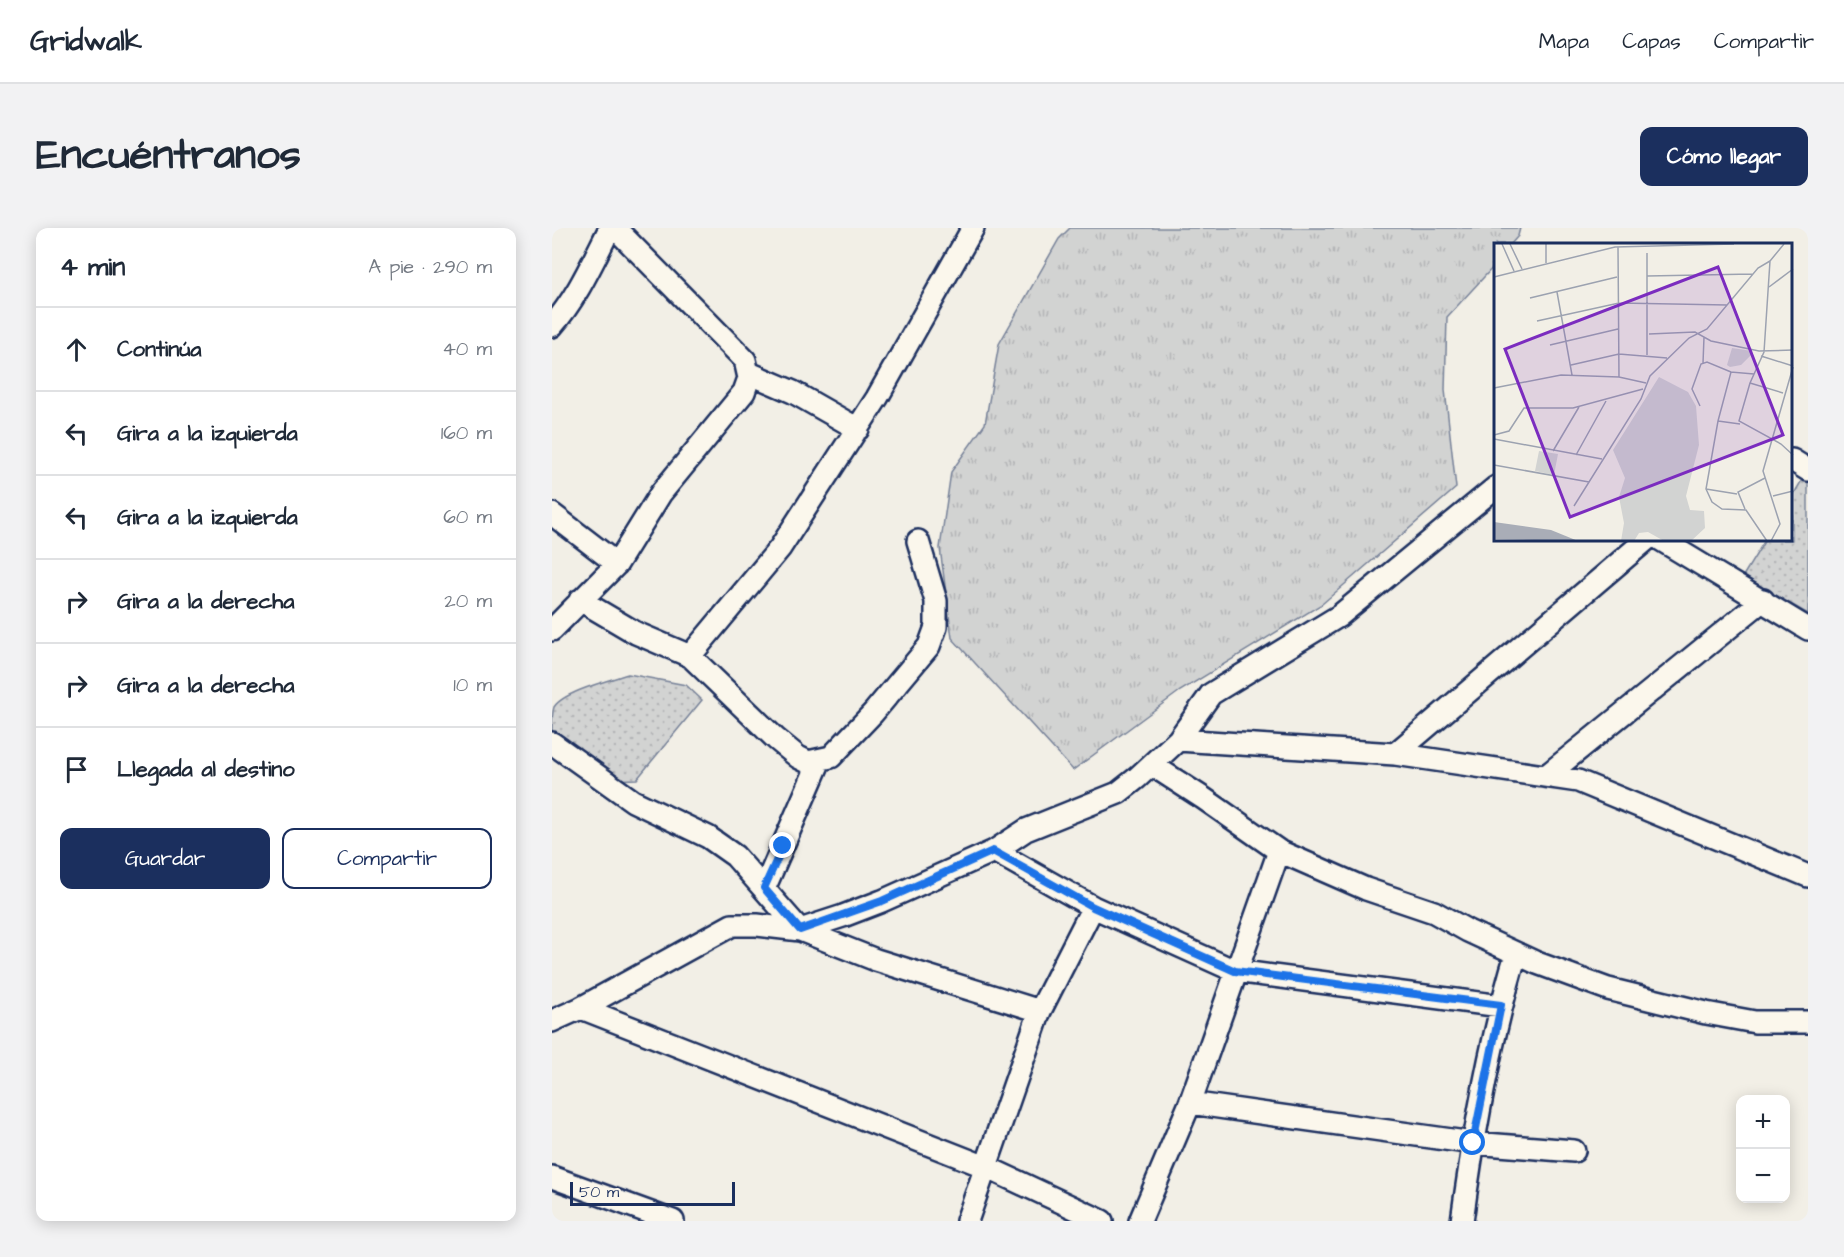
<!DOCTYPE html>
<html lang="es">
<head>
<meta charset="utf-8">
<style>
  body { margin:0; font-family:"Architects Daughter",sans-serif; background:#f2f2f3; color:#1f2937 }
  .controls { position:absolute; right:18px; bottom:18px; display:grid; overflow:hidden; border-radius:12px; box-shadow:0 3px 15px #0003 }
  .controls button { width:54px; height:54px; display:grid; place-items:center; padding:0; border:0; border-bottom:2px solid #e0e1e3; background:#fff; color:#1f2937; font:30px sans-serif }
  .scale { position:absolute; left:18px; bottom:15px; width:165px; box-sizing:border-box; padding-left:6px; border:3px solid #1b2f5e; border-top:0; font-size:16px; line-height:21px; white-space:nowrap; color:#1b2f5e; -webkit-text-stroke:4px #fbf7ec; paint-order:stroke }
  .stop { position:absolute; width:18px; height:18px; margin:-14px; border:4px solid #1a73e8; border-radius:50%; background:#fff }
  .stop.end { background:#1a73e8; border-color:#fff; box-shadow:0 2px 6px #0008 }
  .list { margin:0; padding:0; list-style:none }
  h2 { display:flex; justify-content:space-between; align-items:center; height:78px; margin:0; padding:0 24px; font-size:26px }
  h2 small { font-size:20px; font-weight:400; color:#747a83 }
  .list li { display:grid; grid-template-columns:39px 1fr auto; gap:18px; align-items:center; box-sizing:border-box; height:84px; padding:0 24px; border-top:2px solid #e0e1e3 }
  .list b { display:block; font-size:22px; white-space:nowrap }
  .list em { font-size:20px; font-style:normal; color:#747a83 }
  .actions { display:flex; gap:12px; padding:18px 24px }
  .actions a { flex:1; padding:14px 0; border:2px solid #1b2f5e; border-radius:12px; text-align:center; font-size:21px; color:#1b2f5e }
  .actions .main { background:#1b2f5e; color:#fff }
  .icon { flex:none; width:33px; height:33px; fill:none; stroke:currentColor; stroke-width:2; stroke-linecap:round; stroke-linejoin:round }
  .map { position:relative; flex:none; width:1256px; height:993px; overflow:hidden; border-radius:12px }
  header { display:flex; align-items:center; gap:36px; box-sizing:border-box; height:84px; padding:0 30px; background:#fff; border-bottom:2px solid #e0e1e3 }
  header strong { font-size:28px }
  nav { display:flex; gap:33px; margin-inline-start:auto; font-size:21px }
  .intro { display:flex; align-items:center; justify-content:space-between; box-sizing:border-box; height:144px; padding:0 36px }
  h1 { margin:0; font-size:42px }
  .button { padding:15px 27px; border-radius:12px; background:#1b2f5e; color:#fff; font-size:21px; font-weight:700 }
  main { display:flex; gap:36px; padding:0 36px }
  aside { flex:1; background:#fff; border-radius:12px; box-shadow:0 3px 15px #0003 }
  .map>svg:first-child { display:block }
  .grass { fill:url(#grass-tufts); stroke:#768198; stroke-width:1.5 }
  .park { fill:url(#park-dots); stroke:#768198; stroke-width:1.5 }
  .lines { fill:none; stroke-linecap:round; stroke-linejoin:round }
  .street-casing { stroke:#1b2f5e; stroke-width:26 }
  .street { stroke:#fbf7ec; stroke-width:21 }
  .route { stroke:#1a73e8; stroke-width:8 }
  .inset-road { fill:none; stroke:#9ca2b0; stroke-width:1.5 }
  .view { fill:#7b2cbf; fill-opacity:0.15; stroke:#7b2cbf; stroke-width:3 }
  .inset-edge { fill:none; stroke:#1b2f5e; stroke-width:3 }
</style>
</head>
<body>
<header>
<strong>Gridwalk</strong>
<nav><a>Mapa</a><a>Capas</a><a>Compartir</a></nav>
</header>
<div class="intro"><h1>Encuéntranos</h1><a class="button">Cómo llegar</a></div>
<main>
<aside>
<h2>4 min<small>A pie · 290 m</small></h2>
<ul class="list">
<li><svg class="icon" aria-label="ahead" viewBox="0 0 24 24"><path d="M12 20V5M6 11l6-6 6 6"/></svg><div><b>Continúa</b></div><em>40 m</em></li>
<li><svg class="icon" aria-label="left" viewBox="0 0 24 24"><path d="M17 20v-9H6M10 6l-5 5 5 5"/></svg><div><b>Gira a la izquierda</b></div><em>160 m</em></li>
<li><svg class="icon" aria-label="left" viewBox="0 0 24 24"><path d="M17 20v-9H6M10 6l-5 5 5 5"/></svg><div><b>Gira a la izquierda</b></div><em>60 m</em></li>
<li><svg class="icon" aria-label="right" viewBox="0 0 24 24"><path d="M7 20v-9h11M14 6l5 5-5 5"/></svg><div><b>Gira a la derecha</b></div><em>20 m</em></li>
<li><svg class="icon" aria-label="right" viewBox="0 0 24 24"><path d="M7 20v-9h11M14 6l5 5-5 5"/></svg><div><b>Gira a la derecha</b></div><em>10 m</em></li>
<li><svg class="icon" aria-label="arrive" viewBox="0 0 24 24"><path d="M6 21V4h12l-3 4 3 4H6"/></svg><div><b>Llegada al destino</b></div></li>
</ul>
<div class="actions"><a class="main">Guardar</a><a>Compartir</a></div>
</aside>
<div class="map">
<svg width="1256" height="993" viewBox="0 0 1256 993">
  <defs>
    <pattern id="grass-tufts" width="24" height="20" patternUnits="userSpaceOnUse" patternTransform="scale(1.5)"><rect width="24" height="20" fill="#d2d3d2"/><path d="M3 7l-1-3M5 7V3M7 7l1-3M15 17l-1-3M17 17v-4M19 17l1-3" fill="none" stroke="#b4b5b7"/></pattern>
    <pattern id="park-dots" width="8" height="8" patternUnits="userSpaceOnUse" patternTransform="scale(1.5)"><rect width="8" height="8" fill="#d2d3d2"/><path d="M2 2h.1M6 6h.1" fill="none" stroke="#b4b5b7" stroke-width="1.8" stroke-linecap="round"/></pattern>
  </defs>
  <rect width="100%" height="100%" fill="#f2efe6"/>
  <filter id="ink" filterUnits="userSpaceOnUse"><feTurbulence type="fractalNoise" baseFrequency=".0167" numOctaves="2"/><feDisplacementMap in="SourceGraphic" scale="12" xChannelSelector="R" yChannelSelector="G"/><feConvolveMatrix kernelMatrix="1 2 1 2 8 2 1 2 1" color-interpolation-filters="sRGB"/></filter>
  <g filter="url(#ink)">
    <!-- grass -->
    <path class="grass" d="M 518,0 L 968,0 L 966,8 L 959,16 L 944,16 L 944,36 L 895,89 L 893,162 L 904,260 L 770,376 L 628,463 L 521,542 L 400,410 L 388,320 L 399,244 L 433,196 L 447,116 L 507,11 Z"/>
    <!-- park -->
    <path class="park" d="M 1253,247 L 1256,249 L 1256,386 L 1191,348 L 1213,312 L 1240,312 L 1240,269 Z
      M 76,446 L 134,457 L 150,472 L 85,551 L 57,552 L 0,503 C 0,496 0,485 2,479 C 11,464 58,452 76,446 Z"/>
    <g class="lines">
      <!-- street casing -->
      <g class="street-casing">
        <path id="street" d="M 0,98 C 25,70 41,33 58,0
          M 197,145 L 241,164 L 306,201
          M 1240,232 L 1256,242
          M 0,286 L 65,336
          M 1109,312 L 1256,401
          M 28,372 L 84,405 L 138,428 L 228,320 L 325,170 L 421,0
          M 0,402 L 65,336 L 109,265 L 192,164 L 197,150 L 193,132 L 63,0
          M 138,428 L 224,511 L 246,529 L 256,534 L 279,529 L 321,485 L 377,418 L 384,399 L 384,373 L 366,313
          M 626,512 L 843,526 L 1026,553 L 1256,648
          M 0,515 L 81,573 L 156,609 L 183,628 L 248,702 L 324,732 L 488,783
          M 843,526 L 1094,312
          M 600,537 L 651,570 L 727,623 L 814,661 L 882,684 L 916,703 L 985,735 L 1056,761 L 1154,785 L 1203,794 L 1256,794
          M 994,548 L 1211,372
          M 442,623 L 541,679 L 683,743 L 949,778
          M 212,661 L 268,532
          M 29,780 L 434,939 L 550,993
          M 0,793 L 29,780 L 180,697 L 205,697 L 248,702 L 291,688 L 330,673 L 442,623 L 474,602 L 566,565 L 585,550 L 626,512 L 659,466 L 787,388 L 944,259
          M 638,875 L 921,915 L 1022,923
          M 0,949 L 121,993
          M 415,993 L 488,783 L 541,679
          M 588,993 L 638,875 L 727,623
          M 910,993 C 922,903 938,813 964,726"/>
      </g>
      <!-- street -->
      <use href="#street" class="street"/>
    </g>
  </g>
  <g class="lines" filter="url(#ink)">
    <!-- route -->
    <path class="route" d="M 231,618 L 212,660 L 248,702 L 330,673 L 441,623 L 541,679 L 683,743 L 949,777 L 921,915"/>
  </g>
  <!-- overview -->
  <g transform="translate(942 15)">
    <rect width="298" height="298" fill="#f2efe6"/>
    <path d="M 165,134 L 194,149 L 202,163 L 205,202 L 192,253 L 196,267 L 210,268 L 211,285 L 197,298 L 170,298 L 154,289 L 145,290 L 140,298 L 127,298 L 130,280 L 125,254 L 131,235 L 119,207 Z" fill="#d2d3d2"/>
    <path d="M 238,105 L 258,108 L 257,112 L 247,122 L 236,124 L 233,122 ZM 45,208 L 64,211 L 60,232 L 41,228 Z" fill="#d2d3d2"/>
    <path d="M 0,279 L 57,287 L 84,298 L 0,296 Z" fill="#a9adb7"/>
    <path class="inset-road" d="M 8,1 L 20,28M 16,1 L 28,26M 52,1 L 52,20M 290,1 L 276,18 L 270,109 L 256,140 L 245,178 L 287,201 L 299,212M 124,4 L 125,134M 153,33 L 259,31M 0,34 L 121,4 L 240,1M 275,44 L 299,26M 63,49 L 78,132M 36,55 L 123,34M 43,78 L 125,60 L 233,62M 155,91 L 201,89 L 217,98 L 265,108 L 299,107M 56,102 L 124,86M 153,112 L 153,10M 267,113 L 299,123M 209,120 L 210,94M 77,122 L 125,111 L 173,115M 260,131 L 237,129 L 224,178 L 212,246 L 218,259 L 228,266 L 252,267 L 273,298M 256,140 L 289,150M 0,145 L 67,132 L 125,134 L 152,140M 206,163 L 198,146 L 207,121 L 213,119 L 237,129M 224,178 L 246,181M 0,192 L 15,188 L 30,165 L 79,165 L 149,146M 0,196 L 108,216M 59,208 L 85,164M 82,212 L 112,158M 0,222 L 95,239M 212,246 L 243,251M 279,253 L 299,248M 80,263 L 147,156 L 156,133 L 195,95 L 213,86 L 264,25 L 276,18M 251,266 L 244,249 L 271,235M 277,298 L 286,281 L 269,228 L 299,124"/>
    <path class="view" d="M 224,24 L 289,192 L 76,274 L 11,106 Z"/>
    <rect width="298" height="298" class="inset-edge"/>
  </g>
</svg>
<div class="controls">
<button>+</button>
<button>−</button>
</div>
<div class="scale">50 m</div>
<div class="stop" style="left:921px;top:915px"></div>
<div class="stop end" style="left:231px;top:618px"></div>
</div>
</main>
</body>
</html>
